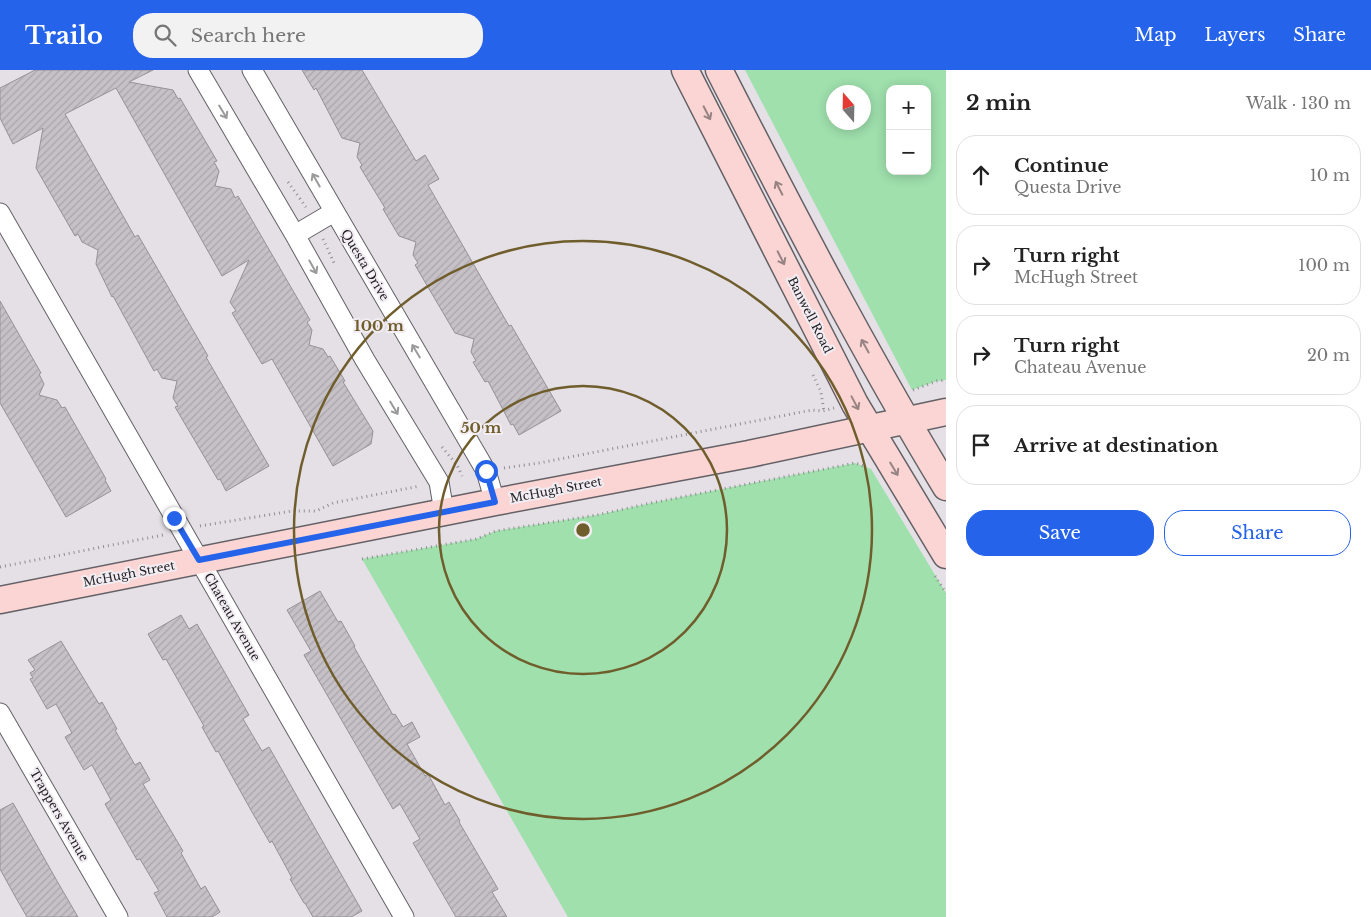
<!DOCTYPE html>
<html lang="en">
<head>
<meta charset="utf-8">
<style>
  body { margin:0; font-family:"Libre Baskerville",serif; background:#f2f2f2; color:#222 }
  .controls { position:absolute; right:15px; top:15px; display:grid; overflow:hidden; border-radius:10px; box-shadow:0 2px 12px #0003 }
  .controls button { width:45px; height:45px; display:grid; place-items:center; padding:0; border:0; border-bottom:1px solid #e0e0e0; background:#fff; color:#222; font:25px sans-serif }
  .compass { position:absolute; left:826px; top:15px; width:45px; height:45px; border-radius:50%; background:#fff; box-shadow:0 2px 12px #0003; rotate:340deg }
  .stop { position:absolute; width:15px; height:15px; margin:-11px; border:4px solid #2563eb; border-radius:50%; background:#fff }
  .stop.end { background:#2563eb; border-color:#fff; box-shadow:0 1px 5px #0008 }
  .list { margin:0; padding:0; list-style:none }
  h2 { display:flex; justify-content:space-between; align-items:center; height:65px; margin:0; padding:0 20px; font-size:21px }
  h2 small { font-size:16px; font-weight:400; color:#767676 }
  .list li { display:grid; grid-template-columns:32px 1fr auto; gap:15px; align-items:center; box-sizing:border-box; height:80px; margin:0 10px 10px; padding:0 10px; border:1px solid #e0e0e0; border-radius:20px }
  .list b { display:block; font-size:19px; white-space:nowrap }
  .list p { margin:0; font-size:16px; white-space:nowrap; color:#767676 }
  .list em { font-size:16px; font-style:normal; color:#767676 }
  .actions { display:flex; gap:10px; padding:15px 20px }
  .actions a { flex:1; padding:11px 0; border:1px solid #2563eb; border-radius:20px; text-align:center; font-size:18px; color:#2563eb }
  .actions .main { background:#2563eb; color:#fff }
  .icon { flex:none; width:28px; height:28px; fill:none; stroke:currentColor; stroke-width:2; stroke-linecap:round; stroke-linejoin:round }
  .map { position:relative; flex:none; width:946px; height:847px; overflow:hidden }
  header { display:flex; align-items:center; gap:30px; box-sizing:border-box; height:70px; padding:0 25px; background:#2563eb; color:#fff }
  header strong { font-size:24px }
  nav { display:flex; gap:28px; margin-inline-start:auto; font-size:18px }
  .search { width:350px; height:45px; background:#f2f2f2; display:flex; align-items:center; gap:12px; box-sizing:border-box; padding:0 18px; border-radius:20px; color:#767676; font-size:19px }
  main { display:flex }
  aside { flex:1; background:#fff }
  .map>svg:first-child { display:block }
  .green { fill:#9fe0ad; fill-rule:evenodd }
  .building { fill:url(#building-hatch); stroke:#959297 }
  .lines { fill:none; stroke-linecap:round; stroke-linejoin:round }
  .street-casing { stroke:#646166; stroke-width:21 }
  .secondary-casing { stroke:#646166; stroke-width:29 }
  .path { stroke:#918e92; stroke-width:3; stroke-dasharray:1 4; stroke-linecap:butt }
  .street { stroke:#fff; stroke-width:19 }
  .secondary { stroke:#fad5d4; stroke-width:26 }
  .oneway { stroke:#9b9a9b }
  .oneway2 { stroke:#988383 }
  .route { stroke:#2563eb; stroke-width:6 }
  .ring { fill:none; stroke:#705d2c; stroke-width:2.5 }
  .labels { text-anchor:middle; stroke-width:4; stroke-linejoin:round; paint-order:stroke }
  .street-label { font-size:12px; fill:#201e20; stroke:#f1edf3 }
  .centre { fill:#705d2c; stroke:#f1edf3; stroke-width:2.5 }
  .ring-label { font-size:15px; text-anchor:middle; font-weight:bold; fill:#705d2c; stroke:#f1edf3; stroke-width:4; stroke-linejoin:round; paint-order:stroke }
</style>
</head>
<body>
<header>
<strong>Trailo</strong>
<div class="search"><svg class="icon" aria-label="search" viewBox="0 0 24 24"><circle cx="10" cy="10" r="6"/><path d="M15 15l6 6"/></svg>Search here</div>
<nav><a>Map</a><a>Layers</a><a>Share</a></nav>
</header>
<main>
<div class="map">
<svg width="946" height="847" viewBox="0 0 946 847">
  <defs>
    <pattern id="building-hatch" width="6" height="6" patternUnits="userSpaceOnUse" patternTransform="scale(1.25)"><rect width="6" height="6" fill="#c5c1c7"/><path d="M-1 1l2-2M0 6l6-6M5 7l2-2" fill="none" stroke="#a9a5ab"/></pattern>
  </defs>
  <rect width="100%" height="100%" fill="#e4e0e6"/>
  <!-- green -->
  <path class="green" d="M 745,0 L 946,0 L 946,310 L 937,311 L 912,320 ZM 890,19 L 927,19 L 927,101 L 890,101 ZM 834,22 L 864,22 L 864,52 L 834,52 Z
    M 855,393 L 871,399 L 946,523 L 946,847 L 568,847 L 362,489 L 476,469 L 496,461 L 597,445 L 651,433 Z"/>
  <!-- building -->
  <path class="building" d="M 35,0 L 153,0 L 129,12 L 173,20 L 178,29 L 180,28 L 217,91 L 214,92 L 219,101 L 215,116 L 231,119 L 235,128 L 238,126 L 310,250 L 307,252 L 312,260 L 309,275 L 323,279 L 328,287 L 330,286 L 345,311 L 343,312 L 373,361 L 371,374 L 333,396 L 272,289 L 262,294 L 232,243 L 236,241 L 230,232 L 249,190 L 222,206 L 116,18 L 65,44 L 135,167 L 138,165 L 208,286 L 206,287 L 269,396 L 226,421 L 220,409 L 218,410 L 175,337 L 178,336 L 173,328 L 177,311 L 162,308 L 157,299 L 154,301 L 113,226 L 112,227 L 96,194 L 98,180 L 82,172 L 78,164 L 75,166 L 36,98 L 43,58 L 13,74 L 0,48 L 0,18 Z
    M 302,0 L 362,0 L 416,91 L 425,85 L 439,109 L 428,115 L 509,256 L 511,255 L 561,341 L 519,365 L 513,354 L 511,355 L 488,311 L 485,312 L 473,292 L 476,291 L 471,282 L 474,269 L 455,263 L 415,195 L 418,193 L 413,185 L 416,172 L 399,166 L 383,139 L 385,138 L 360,97 L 362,95 L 357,87 L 360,73 L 342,68 L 316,18 L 314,20 Z
    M 0,231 L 41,303 L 39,304 L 44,314 L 39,325 L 57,330 L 62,338 L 65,337 L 106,409 L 105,410 L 111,421 L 66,447 L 0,333 Z
    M 320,521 L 338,552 L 341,551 L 355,576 L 354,577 L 393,645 L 395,644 L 403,657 L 412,652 L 420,667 L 407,674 L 425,706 L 428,704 L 445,735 L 449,732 L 460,751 L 459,752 L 498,819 L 492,822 L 507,847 L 456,847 L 413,773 L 420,769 L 400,734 L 393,739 L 304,585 L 311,581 L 287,540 Z
    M 181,545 L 189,559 L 197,554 L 249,645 L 243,649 L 262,681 L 269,677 L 362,841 L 351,847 L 313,847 L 305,833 L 304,833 L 290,809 L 292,808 L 272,771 L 270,773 L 252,742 L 218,681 L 216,682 L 202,657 L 204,656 L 166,589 L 163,590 L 148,564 Z
    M 61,571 L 99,634 L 102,632 L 117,659 L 115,660 L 135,695 L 140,692 L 150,710 L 143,714 L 183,781 L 181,783 L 201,819 L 205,816 L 220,842 L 212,847 L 167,847 L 154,823 L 159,821 L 140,789 L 137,790 L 105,734 L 111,730 L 92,695 L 84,700 L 65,667 L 72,663 L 56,634 L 47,639 L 30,609 L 33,608 L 30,603 L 35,600 L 28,590 Z
    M 13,733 L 57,811 L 78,847 L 27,847 L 16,828 L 0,799 L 0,740 Z"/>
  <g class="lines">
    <!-- street casing -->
    <g class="street-casing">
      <path id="street" d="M 198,0 L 295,165 L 365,290 L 439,412 L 444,442
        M 252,0 L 486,401 L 495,432
        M 0,143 L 404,847
        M 295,165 L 334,142
        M 0,643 L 118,847"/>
    </g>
    <!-- secondary casing -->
    <g class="secondary-casing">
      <path id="secondary" d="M 685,0 L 855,334 L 946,485
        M 719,0 C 791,141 864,282 946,417
        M 0,530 L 495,432 L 749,384 L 946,342"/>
    </g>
    <!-- path -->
    <path class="path" d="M 288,112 L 306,137
      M 323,169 L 335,195
      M 813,305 L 821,322 L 824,342
      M 913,320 L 937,311 L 946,310
      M 442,377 L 457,395 L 462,406
      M 504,398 L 539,393 L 812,340 L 823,341 L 834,338
      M 200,456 L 292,441 L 316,441 L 333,433 L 420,416
      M 362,489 L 476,469 L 496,461 L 597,445 L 651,433 L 855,393 L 866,397
      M 0,497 L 163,465
      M 935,506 L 946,523"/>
    <!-- street -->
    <use href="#street" class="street"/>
    <!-- secondary -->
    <use href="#secondary" class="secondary"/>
  </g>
  <!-- one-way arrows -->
  <defs><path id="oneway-shaft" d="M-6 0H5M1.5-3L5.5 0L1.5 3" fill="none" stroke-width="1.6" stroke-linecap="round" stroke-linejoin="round" transform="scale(1.25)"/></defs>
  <g class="oneway">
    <use href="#oneway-shaft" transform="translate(223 42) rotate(59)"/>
    <use href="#oneway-shaft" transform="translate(316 110) rotate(-120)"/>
    <use href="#oneway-shaft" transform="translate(313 197) rotate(61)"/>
    <use href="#oneway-shaft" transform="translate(416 281) rotate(-121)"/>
    <use href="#oneway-shaft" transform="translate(394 338) rotate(59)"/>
  </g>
  <g class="oneway2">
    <use href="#oneway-shaft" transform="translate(707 43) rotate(63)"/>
    <use href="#oneway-shaft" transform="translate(779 118) rotate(-117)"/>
    <use href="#oneway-shaft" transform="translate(781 188) rotate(63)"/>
    <use href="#oneway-shaft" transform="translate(865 276) rotate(-119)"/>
    <use href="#oneway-shaft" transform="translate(855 333) rotate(62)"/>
    <use href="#oneway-shaft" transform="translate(894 399) rotate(59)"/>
  </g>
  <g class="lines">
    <!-- route -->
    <path class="route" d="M 174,448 L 199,490 L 495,432 L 486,401"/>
  </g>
  <!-- distance rings -->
  <g class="ring">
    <circle cx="583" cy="460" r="144"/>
    <circle cx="583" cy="460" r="289"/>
  </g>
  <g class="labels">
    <!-- street labels -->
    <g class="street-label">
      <text transform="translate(365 195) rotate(59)" y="4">Questa Drive</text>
      <text transform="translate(810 245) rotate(63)" y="4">Banwell Road</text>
      <text transform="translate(556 420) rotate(-11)" y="4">McHugh Street</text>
      <text transform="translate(129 504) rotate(-11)" y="4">McHugh Street</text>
      <text transform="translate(232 547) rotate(60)" y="4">Chateau Avenue</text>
      <text transform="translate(59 745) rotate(60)" y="4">Trappers Avenue</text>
    </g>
  </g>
  <circle cx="583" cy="460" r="8" class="centre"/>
  <g class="ring-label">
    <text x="379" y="261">100 m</text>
    <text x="481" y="363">50 m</text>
  </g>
</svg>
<div class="controls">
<button>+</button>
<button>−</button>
</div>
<svg class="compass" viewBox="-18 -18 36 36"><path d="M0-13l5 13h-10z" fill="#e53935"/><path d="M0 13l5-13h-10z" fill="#767676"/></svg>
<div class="stop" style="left:486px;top:401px"></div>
<div class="stop end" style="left:174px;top:448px"></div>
</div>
<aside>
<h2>2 min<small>Walk · 130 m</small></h2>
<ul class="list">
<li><svg class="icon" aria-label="ahead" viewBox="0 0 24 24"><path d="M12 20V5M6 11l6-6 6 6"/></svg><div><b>Continue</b><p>Questa Drive</p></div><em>10 m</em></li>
<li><svg class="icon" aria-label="right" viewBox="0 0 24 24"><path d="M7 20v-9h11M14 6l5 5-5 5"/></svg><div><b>Turn right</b><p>McHugh Street</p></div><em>100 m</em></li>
<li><svg class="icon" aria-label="right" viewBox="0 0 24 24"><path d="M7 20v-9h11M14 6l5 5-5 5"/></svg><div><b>Turn right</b><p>Chateau Avenue</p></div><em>20 m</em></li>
<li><svg class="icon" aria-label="arrive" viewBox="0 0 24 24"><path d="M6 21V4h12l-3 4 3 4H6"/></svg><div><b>Arrive at destination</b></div></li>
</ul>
<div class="actions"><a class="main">Save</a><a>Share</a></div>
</aside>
</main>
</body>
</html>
